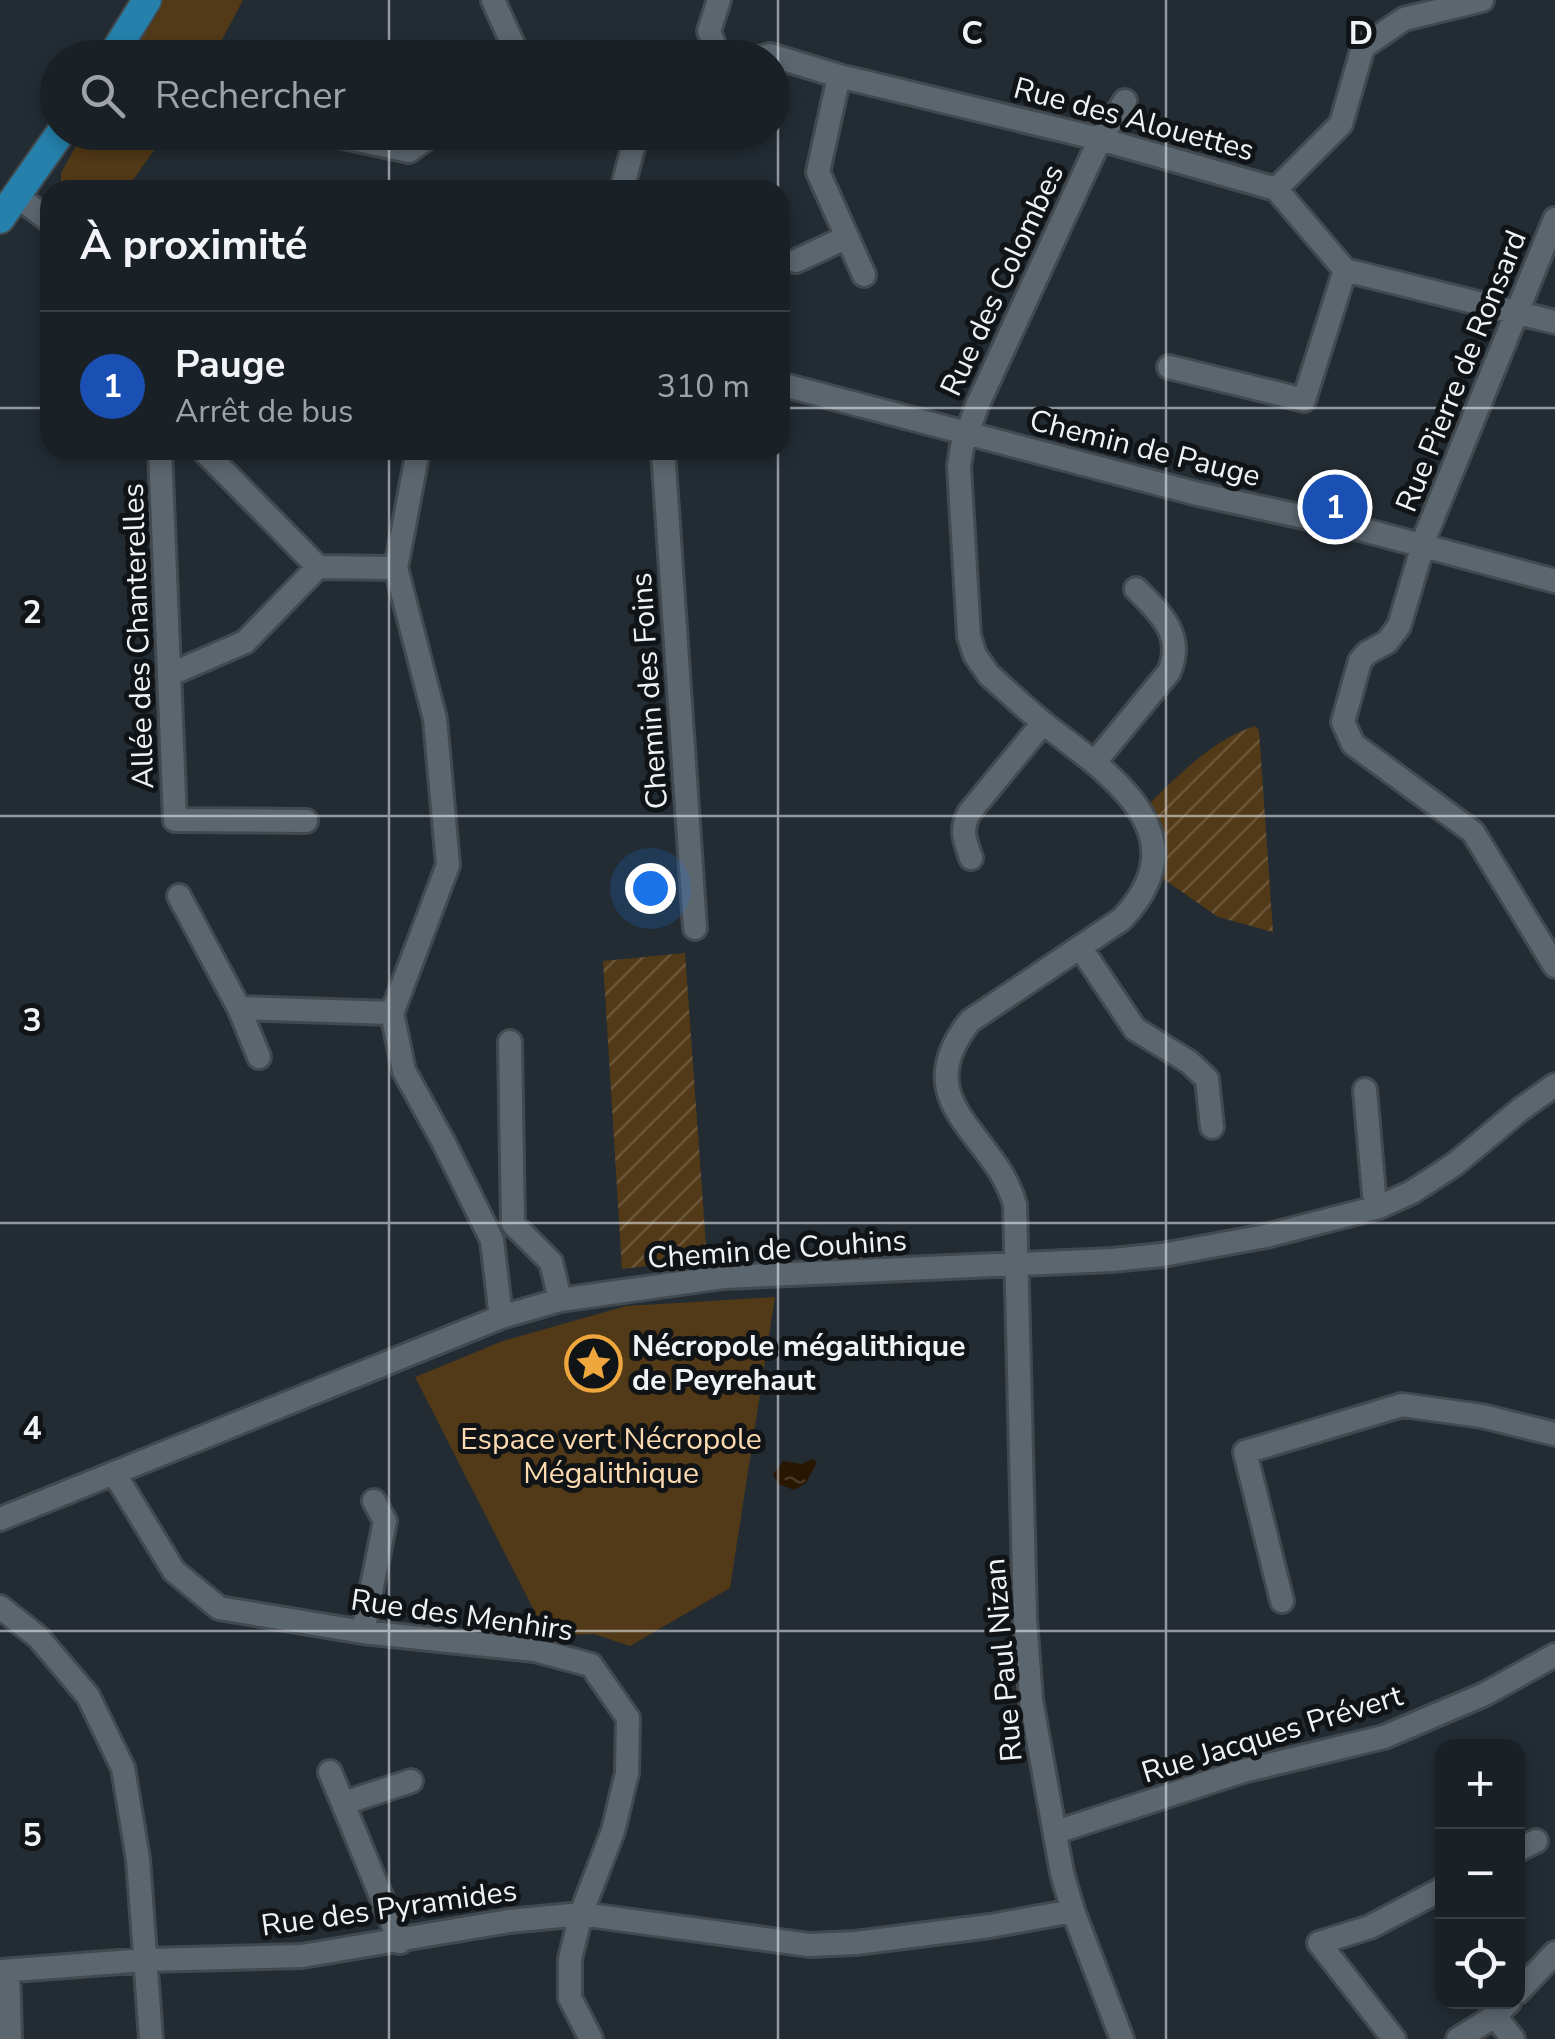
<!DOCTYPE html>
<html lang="fr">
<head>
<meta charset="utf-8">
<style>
  body { margin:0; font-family:"Nunito Sans",sans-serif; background:#23292e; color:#f1f3f6 }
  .controls { position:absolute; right:30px; bottom:30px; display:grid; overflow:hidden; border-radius:20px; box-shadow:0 5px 15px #0003 }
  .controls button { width:90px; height:90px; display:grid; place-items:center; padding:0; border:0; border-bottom:2px solid #383e43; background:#1a2126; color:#f1f3f6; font:50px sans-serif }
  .you { position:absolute; left:650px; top:888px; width:35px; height:35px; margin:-25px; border:8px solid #fff; border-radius:50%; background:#1a73e8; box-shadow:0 0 0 15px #1a73e833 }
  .badge { display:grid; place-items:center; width:65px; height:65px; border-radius:50%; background:#efa73d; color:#fff; font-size:32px; font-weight:700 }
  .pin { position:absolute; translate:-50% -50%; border:5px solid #fff; box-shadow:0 2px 10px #0006 }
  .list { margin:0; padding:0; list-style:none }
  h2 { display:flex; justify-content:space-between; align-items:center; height:130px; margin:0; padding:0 40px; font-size:42px }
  h2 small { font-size:32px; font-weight:400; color:#9fa3a7 }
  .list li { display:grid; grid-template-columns:65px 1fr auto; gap:30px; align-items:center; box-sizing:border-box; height:150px; padding:0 40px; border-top:2px solid #383e43 }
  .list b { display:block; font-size:38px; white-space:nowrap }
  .list p { margin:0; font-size:32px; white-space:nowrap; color:#9fa3a7 }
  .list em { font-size:32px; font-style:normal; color:#9fa3a7 }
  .icon { flex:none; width:55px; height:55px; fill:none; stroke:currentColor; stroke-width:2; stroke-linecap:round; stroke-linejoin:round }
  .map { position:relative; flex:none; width:1555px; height:2039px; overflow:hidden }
  .search { position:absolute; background:#1a2126; box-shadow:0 5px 15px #0003; left:40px; top:40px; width:750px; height:110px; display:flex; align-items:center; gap:25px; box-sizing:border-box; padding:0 35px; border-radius:55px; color:#9fa3a7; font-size:38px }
  .panel { position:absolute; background:#1a2126; box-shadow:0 5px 15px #0003; left:40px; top:180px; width:750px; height:280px; border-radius:30px }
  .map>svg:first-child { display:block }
  .green { fill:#523917 }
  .garden { fill:url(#garden-furrows) }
  .water { fill:url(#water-ripples) }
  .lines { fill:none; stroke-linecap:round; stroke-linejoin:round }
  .minor-casing { stroke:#424a4f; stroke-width:28 }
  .major-casing { stroke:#424a4f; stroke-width:32 }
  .minor { stroke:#5c666e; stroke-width:22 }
  .major { stroke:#2580ab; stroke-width:28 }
  .grid { fill:none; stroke:#eef3f8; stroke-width:2.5; stroke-opacity:0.55 }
  .labels { text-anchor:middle; stroke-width:10; stroke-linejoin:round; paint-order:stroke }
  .street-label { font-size:30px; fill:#eef3f8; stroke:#101417 }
  .poi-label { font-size:30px; font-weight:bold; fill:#eef3f8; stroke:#101417; text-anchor:start }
  .park-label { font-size:30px; fill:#fddaaf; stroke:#101417 }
  .grid-label { font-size:32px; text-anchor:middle; font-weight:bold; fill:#eef3f8; stroke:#101417; stroke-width:10; stroke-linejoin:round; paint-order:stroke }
</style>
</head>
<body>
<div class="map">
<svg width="1555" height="2039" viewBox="0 0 1555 2039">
  <defs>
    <pattern id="garden-furrows" width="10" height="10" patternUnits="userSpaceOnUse" patternTransform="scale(2.5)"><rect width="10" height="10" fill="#523917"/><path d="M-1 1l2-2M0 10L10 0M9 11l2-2" fill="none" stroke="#6b563a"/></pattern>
    <pattern id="water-ripples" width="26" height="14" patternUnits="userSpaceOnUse" patternTransform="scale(2.5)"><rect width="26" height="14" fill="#281600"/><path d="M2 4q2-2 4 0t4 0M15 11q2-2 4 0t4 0" fill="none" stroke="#483826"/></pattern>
  </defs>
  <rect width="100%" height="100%" fill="#232c33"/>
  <!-- green -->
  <path class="green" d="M 156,0 L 243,0 L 213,57 L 124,58 Z
    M 83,133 L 83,132 L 166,133 L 126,190 L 61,190 L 61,173 Z
    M 775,1297 L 730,1588 L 630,1646 L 594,1634 L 547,1636 L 415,1377 L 503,1341 L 626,1306 Z"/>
  <!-- garden -->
  <path class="garden" d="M 1255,726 L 1259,730 L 1273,932 L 1218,917 L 1162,878 L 1164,832 L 1151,802 C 1182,772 1213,740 1255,726 Z
    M 685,953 L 707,1259 L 622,1269 L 603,961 Z"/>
  <!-- water -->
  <path class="water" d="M 812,1459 L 817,1462 L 806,1483 L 794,1490 L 778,1484 L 773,1474 L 783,1461 L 802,1464 Z"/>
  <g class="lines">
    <defs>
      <path id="minor" d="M 493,0 L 519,58
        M 719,0 L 709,31 L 719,58
        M 759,58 L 770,55 L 839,76 L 1100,139 L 1276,189 L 1345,270 L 1555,322
        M 839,76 L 818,172 L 864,275
        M 321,132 L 409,151 L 435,132
        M 1276,189 L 1341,124 L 1363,47 L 1404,19 L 1482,0
        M 622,190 L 637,132
        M 18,197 L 50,221
        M 1555,219 L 1427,532 L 1399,626 L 1387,642 L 1367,653 L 1360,661 L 1343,722 L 1353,744 L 1473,832 L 1555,966
        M 796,261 L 847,237
        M 1169,367 L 1304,400 L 1345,270
        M 780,384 L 1198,494 L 1364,530 L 1555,581
        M 160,450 L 175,820 L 306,821
        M 203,450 L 318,567
        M 418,450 L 396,568 L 435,719 L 448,865 L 392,1013 L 404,1071 L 444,1143 L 492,1240 L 501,1317
        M 663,450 L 695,928
        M 171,674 L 245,642 L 318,567 L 396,568
        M 1095,762 L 1169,672 C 1185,635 1160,613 1136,589
        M 971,858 C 965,841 960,830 969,813 L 1043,723
        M 179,896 L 239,1008 L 392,1013
        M 1080,947 L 1135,1029 L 1189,1062 L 1207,1079 L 1212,1127
        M 239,1008 L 259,1057
        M 510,1042 L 513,1224 L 551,1262 L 560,1300
        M 1365,1090 L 1374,1194 L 1379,1207
        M 114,1473 L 174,1571 L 219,1608 L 363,1632 L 535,1650 L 591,1665 L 628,1718 L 627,1773 L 613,1831 L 581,1914 L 570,1959 L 570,1998 L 591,2039
        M 0,1519 L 501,1317 L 560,1300 L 723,1277 L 1112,1260 L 1162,1255 L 1266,1236 L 1379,1207 L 1412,1192 L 1455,1164 L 1521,1109 L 1555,1085
        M 1282,1601 L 1245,1452 L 1402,1405 L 1482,1416 L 1555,1434
        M 0,1607 L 38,1637 L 88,1696 L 123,1768 L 138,1859 L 151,2039
        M 363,1632 L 385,1521 L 374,1501
        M 330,1772 L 400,1942
        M 344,1803 L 411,1781
        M 1056,1832 L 1243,1771 L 1384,1737 L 1485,1694 L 1555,1655
        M 1518,1850 L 1536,1841
        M 0,1971 L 146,1960 L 302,1956 L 509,1921 L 581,1914 L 809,1945 L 856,1943 L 990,1926 L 1073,1911
        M 8,1971 L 10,2039
        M 1518,1992 L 1555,1953
        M 1495,2016 L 1513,2039
        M 1122,2039 L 1073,1911 L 1062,1873 L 1031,1700 L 1025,1618 L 1015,1205 C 996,1133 904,1104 970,1021 L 1122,919 C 1202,834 1111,775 1047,726 C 1027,710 1008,692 989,675 L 975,655 L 969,636 L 959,466 L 962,447 L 977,406 L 1100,139 L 1125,101
        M 1394,2039 L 1319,1943 L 1370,1927 L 1442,1889
        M 1458,2039 L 1495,2016 L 1509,2002"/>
      <path id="major" d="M 111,58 L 147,0
        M 0,219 L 61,132"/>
    </defs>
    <!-- minor casing -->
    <use href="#minor" class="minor-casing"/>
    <!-- major casing -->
    <use href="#major" class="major-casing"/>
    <!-- minor -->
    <use href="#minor" class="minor"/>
    <!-- major -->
    <use href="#major" class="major"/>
  </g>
  <!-- grid -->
  <path class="grid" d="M 389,0 L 389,58M 778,0 L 778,190M 1166,0 L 1166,2039M 389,132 L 389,190M 0,408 L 50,408M 780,408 L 1555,408M 389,450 L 389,2039M 778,450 L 778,2039M 0,816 L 1555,816M 0,1223 L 1555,1223M 0,1631 L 1555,1631"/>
  <!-- icons -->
  <defs>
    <symbol id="sight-ring" viewBox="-11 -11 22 22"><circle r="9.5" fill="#101417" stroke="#efa73d" stroke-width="1.5"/><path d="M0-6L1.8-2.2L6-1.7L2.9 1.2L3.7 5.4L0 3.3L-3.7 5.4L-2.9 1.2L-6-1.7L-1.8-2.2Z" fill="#efa73d"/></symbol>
  </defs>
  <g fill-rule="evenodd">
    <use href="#sight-ring" x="562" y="1332" width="63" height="63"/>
  </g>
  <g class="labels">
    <!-- street labels -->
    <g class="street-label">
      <text transform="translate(1134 119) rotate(15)" y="10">Rue des Alouettes</text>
      <text transform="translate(1002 280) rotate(-65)" y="10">Rue des Colombes</text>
      <text transform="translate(1461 371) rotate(-68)" y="10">Rue Pierre de Ronsard</text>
      <text transform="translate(1145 448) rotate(14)" y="10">Chemin de Pauge</text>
      <text transform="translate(138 636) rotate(-92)" y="10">Allée des Chanterelles</text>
      <text transform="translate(649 691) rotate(-94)" y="10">Chemin des Foins</text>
      <text transform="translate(777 1249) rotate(-4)" y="10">Chemin de Couhins</text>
      <text transform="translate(462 1615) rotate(8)" y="10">Rue des Menhirs</text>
      <text transform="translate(1003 1660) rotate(-95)" y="10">Rue Paul Nizan</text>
      <text transform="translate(1272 1734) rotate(-17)" y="10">Rue Jacques Prévert</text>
      <text transform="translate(389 1908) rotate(-8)" y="10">Rue des Pyramides</text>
    </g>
    <!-- poi labels -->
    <g class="poi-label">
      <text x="632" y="1356">Nécropole mégalithique<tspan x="632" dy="34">de Peyrehaut</tspan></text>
    </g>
    <!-- park labels -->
    <g class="park-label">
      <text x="611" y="1449">Espace vert Nécropole<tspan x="611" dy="34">Mégalithique</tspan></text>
    </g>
  </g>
  <g class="grid-label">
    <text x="972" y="44">C</text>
    <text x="1361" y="44">D</text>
    <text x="32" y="623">2</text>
    <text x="32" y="1031">3</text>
    <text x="32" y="1439">4</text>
    <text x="32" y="1846">5</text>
  </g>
</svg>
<div class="controls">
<button>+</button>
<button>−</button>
<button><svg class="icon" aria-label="locate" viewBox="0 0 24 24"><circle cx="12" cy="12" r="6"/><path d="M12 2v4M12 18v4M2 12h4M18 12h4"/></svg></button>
</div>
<div class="you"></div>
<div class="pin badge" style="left:1335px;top:507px;background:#1a4fb4">1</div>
<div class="search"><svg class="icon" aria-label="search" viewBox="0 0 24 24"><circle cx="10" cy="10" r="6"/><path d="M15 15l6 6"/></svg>Rechercher</div>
<section class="panel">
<h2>À proximité<small></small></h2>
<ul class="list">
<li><span class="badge" style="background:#1a4fb4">1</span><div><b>Pauge</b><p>Arrêt de bus</p></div><em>310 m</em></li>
</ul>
</section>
</div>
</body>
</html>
